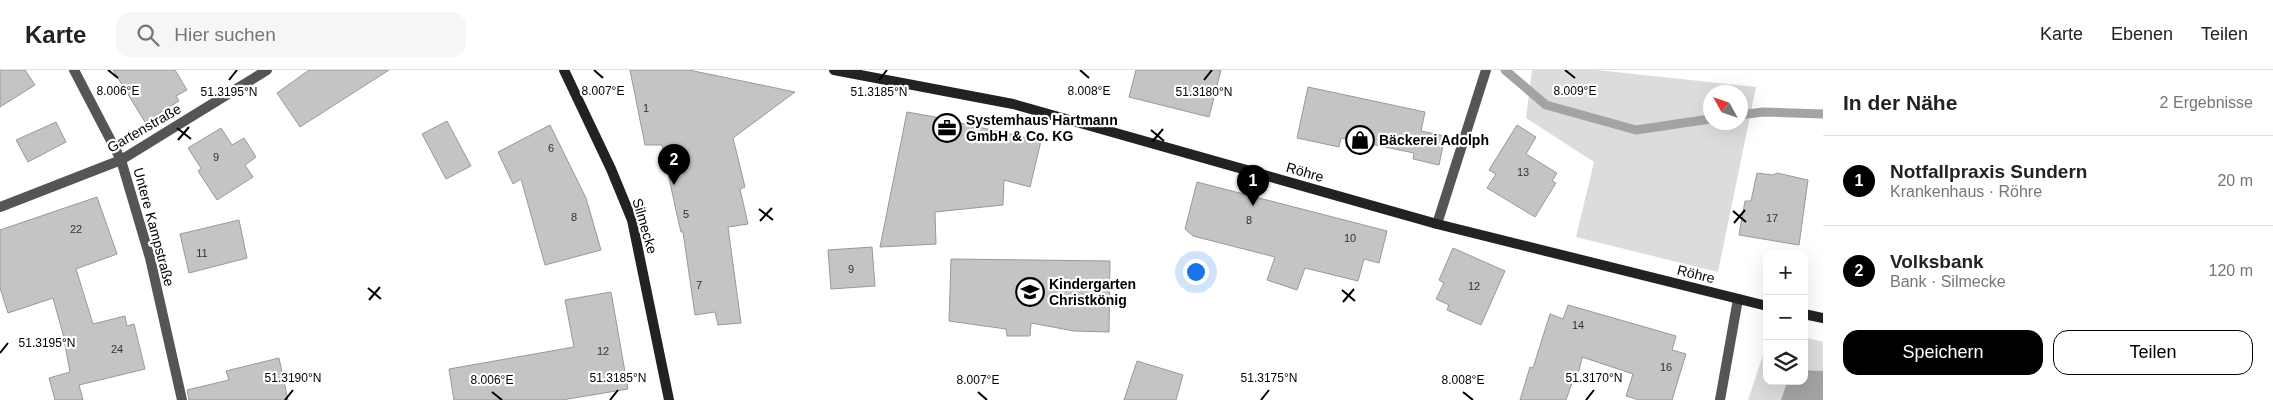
<!DOCTYPE html>
<html lang="de">
<head>
<meta charset="utf-8">
<style>
  body { margin:0; font-family:Helvetica,sans-serif; background:#f6f6f6; color:#222 }
  .controls { position:absolute; right:15px; bottom:15px; display:grid; overflow:hidden; border-radius:10px; box-shadow:0 5px 20px #0002 }
  .controls button { width:45px; height:45px; display:grid; place-items:center; padding:0; border:0; border-bottom:1px solid #e0e0e0; background:#fff; color:#222; font:25px sans-serif }
  .compass { position:absolute; left:1703px; top:15px; width:45px; height:45px; border-radius:50%; background:#fff; box-shadow:0 5px 20px #0002; rotate:310deg }
  .you { position:absolute; left:1195px; top:201px; width:18px; height:18px; margin:-12px; border:4px solid #fff; border-radius:50%; background:#1a73e8; box-shadow:0 0 0 8px #1a73e833 }
  .badge { display:grid; place-items:center; width:32px; height:32px; border-radius:50%; background:#000; color:#fff; font-size:16px; font-weight:700 }
  .pin { position:absolute; translate:-50% -41px; filter:drop-shadow(0 1px 2px #0008) }
  .pin::after { content:''; position:absolute; top:26px; width:18px; height:15px; background:inherit; clip-path:polygon(0 0,100% 0,50% 100%) }
  .list { margin:0; padding:0; list-style:none }
  h2 { display:flex; justify-content:space-between; align-items:center; height:65px; margin:0; padding:0 20px; font-size:21px }
  h2 small { font-size:16px; font-weight:400; color:#767676 }
  .list li { display:grid; grid-template-columns:32px 1fr auto; gap:15px; align-items:center; box-sizing:border-box; height:90px; padding:0 20px; border-top:1px solid #e0e0e0 }
  .list b { display:block; font-size:19px; white-space:nowrap }
  .list p { margin:0; font-size:16px; white-space:nowrap; color:#767676 }
  .list em { font-size:16px; font-style:normal; color:#767676 }
  .actions { display:flex; gap:10px; padding:15px 20px }
  .actions a { flex:1; padding:11px 0; border:1px solid #000; border-radius:15px; text-align:center; font-size:18px; color:#000 }
  .actions .main { background:#000; color:#fff }
  .icon { flex:none; width:28px; height:28px; fill:none; stroke:currentColor; stroke-width:2; stroke-linecap:round; stroke-linejoin:round }
  .map { position:relative; flex:none; width:1823px; height:330px; overflow:hidden }
  header { display:flex; align-items:center; gap:30px; box-sizing:border-box; height:70px; padding:0 25px; background:#fff; border-bottom:1px solid #e0e0e0 }
  header strong { font-size:24px }
  nav { display:flex; gap:28px; margin-inline-start:auto; font-size:18px }
  .search { width:350px; height:45px; background:#f6f6f6; display:flex; align-items:center; gap:12px; box-sizing:border-box; padding:0 18px; border-radius:15px; color:#767676; font-size:19px }
  main { display:flex }
  aside { flex:1; background:#fff }
  .map>svg:first-child { display:block }
  .green { fill:#dcdcdc; fill-rule:evenodd }
  .water { fill:#a3a3a3 }
  .lines { fill:none; stroke-linecap:round; stroke-linejoin:round }
  .stream { stroke:#a3a3a3; stroke-width:9 }
  .building { fill:#c4c4c4; stroke:#999 }
  .street { stroke:#555; stroke-width:10 }
  .secondary { stroke:#222; stroke-width:10 }
  .ticks { fill:none; stroke:#000; stroke-width:2 }
  .labels { text-anchor:middle; stroke-width:4.5; stroke-linejoin:round; paint-order:stroke }
  .number-label { font-size:11px; fill:#313131 }
  .poi-label { font-size:14px; font-weight:bold; fill:#000; stroke:#fff; text-anchor:start }
  .street-label { font-size:14px; fill:#000; stroke:#fff }
  .ticks-label { font-size:12px; text-anchor:middle; fill:#000; stroke:#fff; stroke-width:4.5; stroke-linejoin:round; paint-order:stroke }
</style>
</head>
<body>
<header>
<strong>Karte</strong>
<div class="search"><svg class="icon" aria-label="search" viewBox="0 0 24 24"><circle cx="10" cy="10" r="6"/><path d="M15 15l6 6"/></svg>Hier suchen</div>
<nav><a>Karte</a><a>Ebenen</a><a>Teilen</a></nav>
</header>
<main>
<div class="map">
<svg width="1823" height="330" viewBox="0 0 1823 330">
  <rect width="100%" height="100%" fill="#fff"/>
  <!-- green -->
  <path class="green" d="M 1532,0 L 1597,0 L 1756,17 L 1718,202 L 1576,167 L 1594,92 L 1526,48 ZM 1710,22 L 1740,22 L 1740,52 L 1710,52 Z
    M 1804,267 L 1823,272 L 1823,301 L 1804,300 Z
    M 1767,273 L 1767,311 L 1790,311 L 1786,315 L 1781,330 L 1748,330 Z"/>
  <!-- water -->
  <path class="water" d="M 1804,300 L 1823,301 L 1823,330 L 1781,330 L 1786,315 L 1790,311 L 1804,311 Z"/>
  <g class="lines">
    <!-- stream -->
    <path class="stream" d="M 1505,0 L 1546,35 L 1636,60 L 1710,49
      M 1740,45 L 1763,42 L 1823,44"/>
  </g>
  <!-- building -->
  <path class="building" d="M 0,0 L 25,0 L 35,15 L 0,37 Z
    M 113,0 L 175,0 L 187,20 L 176,26 L 179,31 L 145,52 Z
    M 309,0 L 389,0 L 300,57 L 277,23 Z
    M 630,0 L 689,0 L 795,22 L 733,68 L 745,117 L 740,119 L 748,154 L 728,157 L 741,253 L 718,255 L 715,242 L 695,245 L 683,162 L 681,162 L 677,145 L 662,75 L 645,75 Z
    M 1136,0 L 1221,0 L 1209,47 L 1129,27 Z
    M 1308,17 L 1425,42 L 1421,61 L 1445,66 L 1439,95 L 1413,89 L 1414,83 L 1341,68 L 1339,77 L 1297,68 Z
    M 907,42 L 957,51 L 956,52 L 1041,71 L 1030,117 L 1004,110 L 1003,135 L 935,142 L 936,174 L 880,177 Z
    M 447,51 L 471,96 L 446,109 L 422,64 Z
    M 56,52 L 66,72 L 28,92 L 16,70 Z
    M 550,55 L 586,128 L 601,180 L 545,195 L 521,109 L 513,114 L 498,82 Z
    M 1517,55 L 1536,67 L 1526,84 L 1557,103 L 1552,111 L 1556,113 L 1535,147 L 1487,118 L 1496,104 L 1489,100 Z
    M 221,58 L 232,75 L 244,68 L 256,87 L 245,95 L 253,107 L 217,130 L 198,101 L 201,98 L 188,78 Z
    M 1757,103 L 1773,105 L 1777,103 L 1808,110 L 1799,175 L 1739,165 L 1745,131 L 1751,131 Z
    M 1197,112 L 1387,161 L 1379,193 L 1364,189 L 1358,211 L 1305,198 L 1297,220 L 1267,210 L 1275,187 L 1193,166 L 1185,159 Z
    M 97,127 L 117,184 L 76,199 L 93,254 L 125,246 L 127,256 L 134,254 L 145,299 L 79,315 L 83,330 L 55,330 L 49,308 L 70,302 L 63,264 L 53,228 L 8,243 L 0,218 L 0,160 Z
    M 239,150 L 247,188 L 189,203 L 180,164 Z
    M 872,177 L 875,216 L 831,219 L 828,180 Z
    M 1453,178 L 1505,201 L 1481,255 L 1447,240 L 1449,235 L 1436,229 L 1444,213 L 1439,210 Z
    M 951,189 L 1110,191 L 1109,262 L 1074,261 L 1031,253 L 1030,266 L 1007,266 L 1006,259 L 949,251 Z
    M 611,222 L 628,319 L 562,330 L 454,330 L 449,299 L 574,277 L 565,230 Z
    M 1568,235 L 1676,266 L 1672,280 L 1686,284 L 1672,330 L 1639,330 L 1626,326 L 1633,304 L 1582,287 L 1579,301 L 1576,301 L 1566,330 L 1520,330 L 1530,297 L 1533,298 L 1550,244 L 1563,249 Z
    M 279,288 L 288,330 L 189,330 L 187,320 L 229,310 L 226,301 Z
    M 1137,291 L 1183,305 L 1176,330 L 1124,330 Z"/>
  <g class="lines">
    <!-- street -->
    <path class="street" d="M 74,0 L 121,90 L 150,188 L 182,330
      M 0,137 L 121,90 L 267,0
      M 1437,154 L 1486,0
      M 1720,330 L 1738,229"/>
    <!-- secondary -->
    <path class="secondary" d="M 564,0 L 611,99 L 632,150 L 669,330
      M 834,0 L 1013,34 L 1437,154 L 1767,236
      M 1804,244 L 1823,248"/>
  </g>
  <!-- ticks -->
  <path class="ticks" d="M 108,0 L 118,8M 594,0 L 603,8M 1080,0 L 1089,8M 1565,0 L 1575,8M 229,10 L 237,0M 879,10 L 887,0M 1204,10 L 1212,0M 177,58 L 191,69M 1151,60 L 1164,71M 178,70 L 189,57M 1152,72 L 1163,59M 759,139 L 773,150M 1733,141 L 1746,152M 760,151 L 772,138M 1734,153 L 1745,140M 368,218 L 381,229M 1342,220 L 1355,231M 369,230 L 380,217M 1343,232 L 1354,219M 0,283 L 8,273M 492,322 L 502,330M 978,322 L 987,330M 1463,322 L 1473,330M 285,330 L 293,320M 610,330 L 618,320M 1261,330 L 1269,320M 1586,330 L 1594,320"/>
  <!-- icons -->
  <defs>
    <symbol id="office-ring" viewBox="-11 -11 22 22"><circle r="9.5" fill="#fff" stroke="#000" stroke-width="1.5"/><path d="M-6-3h4V-5.5h4V-3h4V5H-6ZM-1-4.5V-3h2v-1.5ZM-6 0V1H6V0Z" fill="#000"/></symbol>
    <symbol id="shop-ring" viewBox="-11 -11 22 22"><circle r="9.5" fill="#fff" stroke="#000" stroke-width="1.5"/><path d="M-5-2.5h2.3a2.7 3.5 0 0 1 5.4 0H5L5.5 6h-11ZM-1.5-2.5h3a1.5 2.3 0 0 0-3 0Z" fill="#000"/></symbol>
    <symbol id="school-ring" viewBox="-11 -11 22 22"><circle r="9.5" fill="#fff" stroke="#000" stroke-width="1.5"/><path d="M0-5L7-2L0 1L-7-2ZM-4 1L0 2.5L4 1V4Q0 6-4 4Z" fill="#000"/></symbol>
  </defs>
  <g fill-rule="evenodd">
    <use href="#office-ring" x="931" y="42" width="32" height="32"/>
    <use href="#shop-ring" x="1344" y="54" width="32" height="32"/>
    <use href="#school-ring" x="1014" y="206" width="32" height="32"/>
  </g>
  <g class="labels">
    <!-- number labels -->
    <g class="number-label">
      <text x="646" y="42">1</text>
      <text x="551" y="82">6</text>
      <text x="216" y="91">9</text>
      <text x="1523" y="106">13</text>
      <text x="686" y="148">5</text>
      <text x="574" y="151">8</text>
      <text x="1772" y="152">17</text>
      <text x="1249" y="154">8</text>
      <text x="76" y="163">22</text>
      <text x="1350" y="172">10</text>
      <text x="202" y="187">11</text>
      <text x="851" y="203">9</text>
      <text x="699" y="219">7</text>
      <text x="1474" y="220">12</text>
      <text x="1578" y="259">14</text>
      <text x="117" y="283">24</text>
      <text x="603" y="285">12</text>
      <text x="1666" y="301">16</text>
    </g>
    <!-- poi labels -->
    <g class="poi-label">
      <text x="966" y="55">Systemhaus Hartmann<tspan x="966" dy="16">GmbH &amp; Co. KG</tspan></text>
      <text x="1379" y="75">Bäckerei Adolph</text>
      <text x="1049" y="219">Kindergarten<tspan x="1049" dy="16">Christkönig</tspan></text>
    </g>
    <!-- street labels -->
    <g class="street-label">
      <text transform="translate(144 58) rotate(-30)" y="5">Gartenstraße</text>
      <text transform="translate(1305 102) rotate(16)" y="5">Röhre</text>
      <text transform="translate(645 156) rotate(74)" y="5">Silmecke</text>
      <text transform="translate(154 157) rotate(75)" y="5">Untere Kampstraße</text>
      <text transform="translate(1696 204) rotate(14)" y="5">Röhre</text>
    </g>
  </g>
  <g class="ticks-label">
    <text x="118" y="25">8.006°E</text>
    <text x="603" y="25">8.007°E</text>
    <text x="1089" y="25">8.008°E</text>
    <text x="1575" y="25">8.009°E</text>
    <text x="229" y="26">51.3195°N</text>
    <text x="879" y="26">51.3185°N</text>
    <text x="1204" y="26">51.3180°N</text>
    <text x="47" y="277">51.3195°N</text>
    <text x="293" y="312">51.3190°N</text>
    <text x="618" y="312">51.3185°N</text>
    <text x="1269" y="312">51.3175°N</text>
    <text x="1594" y="312">51.3170°N</text>
    <text x="492" y="314">8.006°E</text>
    <text x="978" y="314">8.007°E</text>
    <text x="1463" y="314">8.008°E</text>
  </g>
</svg>
<div class="controls">
<button>+</button>
<button>−</button>
<button><svg class="icon" aria-label="layers" viewBox="0 0 24 24"><path d="M12 4l9 5-9 5-9-5zM3 14l9 5 9-5"/></svg></button>
</div>
<svg class="compass" viewBox="-18 -18 36 36"><path d="M0-13l5 13h-10z" fill="#e53935"/><path d="M0 13l5-13h-10z" fill="#767676"/></svg>
<div class="you"></div>
<div class="pin badge" style="left:1253px;top:136px">1</div>
<div class="pin badge" style="left:674px;top:115px">2</div>
</div>
<aside>
<h2>In der Nähe<small>2 Ergebnisse</small></h2>
<ul class="list">
<li><span class="badge">1</span><div><b>Notfallpraxis Sundern</b><p>Krankenhaus · Röhre</p></div><em>20 m</em></li>
<li><span class="badge">2</span><div><b>Volksbank</b><p>Bank · Silmecke</p></div><em>120 m</em></li>
</ul>
<div class="actions"><a class="main">Speichern</a><a>Teilen</a></div>
</aside>
</main>
</body>
</html>
